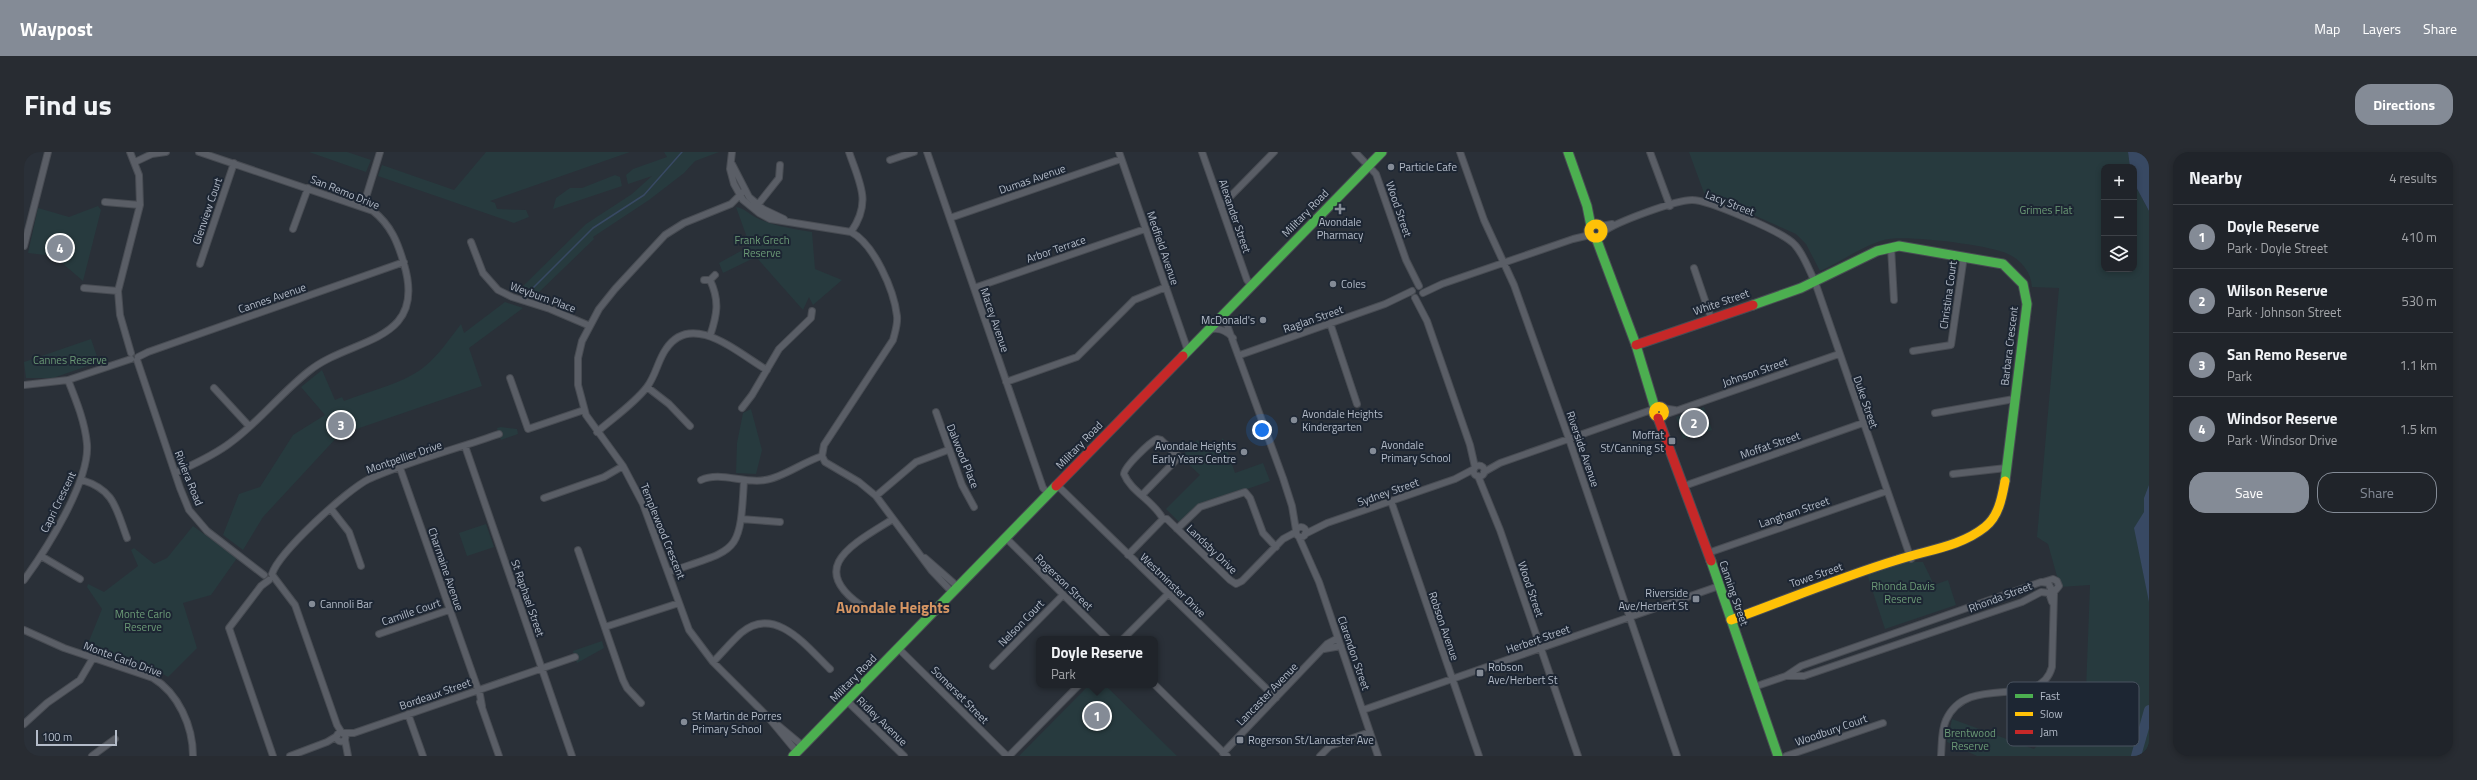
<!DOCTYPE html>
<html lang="en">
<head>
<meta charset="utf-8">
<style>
  body { margin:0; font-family:"Titillium Web",sans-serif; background:#282c32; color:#f1f3f6 }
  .controls { position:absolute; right:12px; top:12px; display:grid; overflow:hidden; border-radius:8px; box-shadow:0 2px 6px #0003 }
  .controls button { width:36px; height:36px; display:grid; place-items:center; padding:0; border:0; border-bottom:1px solid #3d4147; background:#20242a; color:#f1f3f6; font:20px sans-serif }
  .scale { position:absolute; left:12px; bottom:10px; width:81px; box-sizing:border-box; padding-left:4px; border:2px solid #b4bcc9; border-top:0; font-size:11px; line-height:14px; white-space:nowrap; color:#b4bcc9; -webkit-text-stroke:3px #1d2633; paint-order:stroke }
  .you { position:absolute; left:1238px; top:278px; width:14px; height:14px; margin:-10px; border:3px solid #fff; border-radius:50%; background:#1a73e8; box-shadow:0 0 0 6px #1a73e833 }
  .badge { display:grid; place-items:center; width:26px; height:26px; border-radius:50%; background:#848b96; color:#fff; font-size:13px; font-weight:700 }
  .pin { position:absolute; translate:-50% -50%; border:2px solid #fff; box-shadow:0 1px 4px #0006 }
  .popup { position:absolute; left:1012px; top:484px; width:122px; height:52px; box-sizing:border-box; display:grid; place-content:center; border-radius:8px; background:#20242a; filter:drop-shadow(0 1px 3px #0005); font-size:13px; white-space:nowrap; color:#a2a4a8 }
  .popup b { font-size:15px; color:#f1f3f6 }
  .popup::after { content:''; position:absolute; left:50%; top:100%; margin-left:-8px; border:8px solid transparent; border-top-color:#20242a }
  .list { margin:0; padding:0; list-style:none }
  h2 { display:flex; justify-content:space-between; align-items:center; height:52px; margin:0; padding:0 16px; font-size:17px }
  h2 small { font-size:13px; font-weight:400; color:#a2a4a8 }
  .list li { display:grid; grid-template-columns:26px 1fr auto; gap:12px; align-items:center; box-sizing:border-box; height:64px; padding:0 16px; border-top:1px solid #3d4147 }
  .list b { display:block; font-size:15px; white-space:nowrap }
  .list p { margin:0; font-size:13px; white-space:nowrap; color:#a2a4a8 }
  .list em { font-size:13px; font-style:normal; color:#a2a4a8 }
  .actions { display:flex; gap:8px; padding:12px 16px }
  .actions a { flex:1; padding:9px 0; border:1px solid #848b96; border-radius:16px; text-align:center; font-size:14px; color:#848b96 }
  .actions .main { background:#848b96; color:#fff }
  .icon { flex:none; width:22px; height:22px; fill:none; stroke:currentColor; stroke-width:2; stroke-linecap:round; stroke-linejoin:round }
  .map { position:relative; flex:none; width:2125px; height:604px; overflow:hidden; border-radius:16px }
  header { display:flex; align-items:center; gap:24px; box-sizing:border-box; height:56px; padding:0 20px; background:#848b96; color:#fff }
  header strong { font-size:19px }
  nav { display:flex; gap:22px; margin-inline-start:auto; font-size:14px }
  .intro { display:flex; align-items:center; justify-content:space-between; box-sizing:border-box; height:96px; padding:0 24px }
  h1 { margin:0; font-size:28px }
  .button { padding:10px 18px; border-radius:16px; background:#848b96; color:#fff; font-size:14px; font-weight:700 }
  main { display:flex; gap:24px; padding:0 24px }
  aside { flex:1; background:#20242a; border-radius:16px; box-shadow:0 2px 6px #0003 }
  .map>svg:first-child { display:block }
  .green { fill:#273a3e }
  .water { fill:#384963 }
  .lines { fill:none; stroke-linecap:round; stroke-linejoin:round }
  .stream { stroke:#384963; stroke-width:1.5 }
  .river { stroke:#384963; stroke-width:10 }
  .street-casing { stroke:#484c53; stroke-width:8 }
  .fast-casing { stroke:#484c53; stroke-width:11 }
  .slow-casing { stroke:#484c53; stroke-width:11 }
  .jam-casing { stroke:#484c53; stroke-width:11 }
  .street { stroke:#5a5e66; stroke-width:6 }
  .fast { stroke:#4caf50; stroke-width:9 }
  .slow { stroke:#ffc107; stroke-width:9 }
  .jam { stroke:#c62828; stroke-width:9 }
  .poi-dot { fill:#848b96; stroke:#1d2633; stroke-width:1.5 }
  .labels { text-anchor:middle; stroke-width:4; stroke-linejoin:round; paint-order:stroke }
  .poi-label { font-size:11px; fill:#b4bcc9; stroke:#1d2633; text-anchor:start }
  .street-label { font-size:11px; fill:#b4bcc9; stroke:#1d2633 }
  .park-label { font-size:11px; fill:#6b9a76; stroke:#1d2633 }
  .district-label { font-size:15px; font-weight:bold; fill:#d59563; stroke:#1d2633 }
  .key { fill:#1d2633; stroke:#4a5360; stroke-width:1 }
  .key-label { font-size:11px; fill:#b4bcc9 }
</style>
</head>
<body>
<header>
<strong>Waypost</strong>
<nav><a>Map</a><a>Layers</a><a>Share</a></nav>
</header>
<div class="intro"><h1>Find us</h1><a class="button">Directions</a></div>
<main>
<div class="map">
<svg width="2125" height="604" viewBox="0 0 2125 604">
  <rect width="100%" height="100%" fill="#2a3038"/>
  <!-- green -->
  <path class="green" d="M 285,0 L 323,0 L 347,8 L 342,20 Z
    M 462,0 L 606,0 L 466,49 L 471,51 L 473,57 L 502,58 L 505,65 L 490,71 L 354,24 L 358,13 L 430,38 Z
    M 640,0 L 695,0 L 671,9 L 660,21 L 625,48 L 569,85 L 570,87 L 511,144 L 495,138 L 562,72 L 608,42 L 628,24 L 604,32 L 602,23 L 609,17 L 643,5 Z
    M 1665,0 L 2104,0 L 2106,15 L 2080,15 L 2080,117 L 2110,117 L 2110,31 L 2125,59 L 2125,604 L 1953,604 L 1923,590 L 1928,567 L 2010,597 L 2062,538 L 2066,433 L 2036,435 L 2024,392 L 2013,385 L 2035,136 L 2008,135 C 2007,120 1997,108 1984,102 C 1966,93 1878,82 1860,88 C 1838,94 1817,110 1796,119 L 1782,92 L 1772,82 L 1680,41 Z
    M 591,23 L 596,25 L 598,34 L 529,57 L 532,46 L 546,36 L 558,36 Z
    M 74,54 L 77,58 L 59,129 L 30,104 L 4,101 L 14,56 L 45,65 Z
    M 712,55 C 720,56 724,61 731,65 C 748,74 769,77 788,80 L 791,117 L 818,128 L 789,153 L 785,145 L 779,158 L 732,105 L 699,121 L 695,111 L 726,94 Z
    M 481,150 L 499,156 L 445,196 L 458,234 L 315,283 L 239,365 L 219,398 L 199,383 L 215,342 L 236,335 L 269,283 L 301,263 L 277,235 L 298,218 L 311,248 L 318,245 L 320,249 C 343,240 368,234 388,223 C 409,212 423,190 437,172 L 440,181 Z
    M 67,187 L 75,210 L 29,226 L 2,226 L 0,210 Z
    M 1680,255 L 1688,278 L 1659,287 L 1652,265 Z
    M 727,257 L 738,298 L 732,322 L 712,321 L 713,291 L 719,261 Z
    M 477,275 L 493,277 L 494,282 L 477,288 L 473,276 Z
    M 1199,286 L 1211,321 L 1239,311 L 1246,329 L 1175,354 L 1156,371 L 1142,357 L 1176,323 L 1157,305 L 1173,288 L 1186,301 Z
    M 462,372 L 470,395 L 443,404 L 435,381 Z
    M 169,374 L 213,406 L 187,443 L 159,451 L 173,496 L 144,525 L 130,517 L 63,494 L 78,457 L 63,435 L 64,432 L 80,440 L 114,414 L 107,398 L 110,396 L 130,412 L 143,406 Z
    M 1878,410 L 1899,410 L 1910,433 L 1924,428 L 1932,453 L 1861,477 L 1843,422 Z
    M 578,489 L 580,496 L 553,511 L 549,499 Z
    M 1065,533 L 1081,533 L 1153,604 L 995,604 Z"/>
  <!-- water -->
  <path class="water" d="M 2104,0 L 2125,0 L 2125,59 L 2110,31 L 2110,15 L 2106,15 Z
    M 2125,333 L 2125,450 L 2110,376 L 2120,360 L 2120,346 Z"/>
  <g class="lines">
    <!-- stream -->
    <path class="stream" d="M 506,139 L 569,76 L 620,43 L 658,0"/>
    <!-- river -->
    <path class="river" d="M 2112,604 L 2125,558"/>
    <defs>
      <path id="street" d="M 106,0 L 115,23 L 116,53 L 94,139 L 96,163 L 107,201
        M 708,0 L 706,17 L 710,32 L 719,48 L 735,61 L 746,67 L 827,80 C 850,92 870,138 873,164 C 874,172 871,180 869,188 L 800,293 L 798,304 L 801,310 L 835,330 L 852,344 L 908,419 L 928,440
        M 825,0 C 836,32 848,50 827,80
        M 903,0 L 1019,336 L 1024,341
        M 1095,0 L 1164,199
        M 1178,0 L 1223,128 L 1227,133
        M 1331,0 L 1352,22 L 1382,108 L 1395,134
        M 1436,0 L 1460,68 L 1490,133 L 1545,287 L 1653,604
        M 1626,0 L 1646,54
        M 866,8 L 890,0
        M 111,10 L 128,2 L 142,0
        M 708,12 L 725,45 L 739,57 L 760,67
        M 720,39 L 707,52 L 660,71 L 641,83 L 591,137 L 575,157 L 558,189 L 554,206 L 554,233 L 562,263 L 599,314 L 619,352 L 665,478 L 689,510 L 744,565 L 773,600
        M 81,50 L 116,53
        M 1197,54 L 1250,0
        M 339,55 L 356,0
        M 732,55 L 755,26 L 756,13
        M 926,66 L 1097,7
        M 1577,74 L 1588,72
        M 269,77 L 284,36
        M 1579,80 C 1592,70 1652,48 1668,48 C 1684,48 1760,80 1771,93 C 1780,103 1785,118 1791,130 L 1887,407
        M 447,90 L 459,121 L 474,138 L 488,145 L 526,157 L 566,174
        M 0,94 L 24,0
        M 1867,95 L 1870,148
        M 176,112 L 210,11
        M 1670,116 L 1687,166
        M 680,128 L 686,128 L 691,123
        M 686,128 C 696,149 693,163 686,184
        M 60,136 L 94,139
        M 950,136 L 1121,77
        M 1399,141 L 1418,132 L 1549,87 L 1566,83
        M 1391,146 L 1403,169 L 1446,293 L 1451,315
        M 1199,162 L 1259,326 L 1268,354 L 1272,378
        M 1306,171 L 1333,252
        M 1185,178 C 1194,175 1203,179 1209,186
        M 1889,199 L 1927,193 L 1940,104
        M 1216,203 L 1361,152 L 1388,139
        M 114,205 L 124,200 L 380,110
        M 113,208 L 156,336 L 165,358 L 183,379 L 240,423
        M 486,226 L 504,277 L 560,258
        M 982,230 L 1053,205 L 1110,148 L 1142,135
        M 0,233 L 44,228 L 107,207
        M 623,235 L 645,252 L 666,274
        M 190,236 L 225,274
        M 718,256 L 728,243 L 755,197 L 787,166 L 788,159
        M 1638,256 L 1651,258
        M 912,260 L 938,333 L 950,355
        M 1911,261 L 1990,247
        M 1640,263 L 1815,202
        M 573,280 C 589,266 610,252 623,235 C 632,223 634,208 642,197 C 668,158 715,202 743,218
        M 441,294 L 548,604
        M1449.5 319a5.5 5.5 0 1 1 11 0a5.5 5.5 0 1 1-11 0Z
        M 376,316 L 456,543 L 458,554
        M 1460,320 L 1476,311 L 1630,257
        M 151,321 C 170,312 189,304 206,291 C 235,270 257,241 285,219 C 327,185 404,192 380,112 C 374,91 367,73 349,59 L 175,0
        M 1929,322 L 1982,316
        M 1454,324 L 1476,378 L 1554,604
        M 58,328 C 91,338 92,357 103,386
        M 677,328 C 696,319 720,332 741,328 C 758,326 779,310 798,304
        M 1033,333 L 1252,546
        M 1660,334 L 1839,271
        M 1118,343 L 1155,305 L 1137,288 L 1133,287 C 1126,290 1100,315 1100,322 C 1107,340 1130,349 1139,367
        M 852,344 L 892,310 L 924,298
        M 520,346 L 580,325 L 599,314
        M 1367,349 L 1455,604
        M 307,357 L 325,380 L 337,414
        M 717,367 L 756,370
        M 1139,367 L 1143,367 L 1206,428 L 1212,432 L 1218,429 L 1259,387 L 1272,380
        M1272 380a5 5 0 1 1 10 0a5 5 0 1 1-10 0Z
        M 1153,377 L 1176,355 L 1221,340 L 1226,346 L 1239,381 L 1252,395
        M 1281,382 L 1303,371 L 1431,327 L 1450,317
        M 1275,385 L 1295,430 L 1354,604
        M 982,386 L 1084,487
        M 554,398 L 599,528 L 603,536 L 617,551
        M 1684,401 L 1863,339
        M 1104,403 L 1139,367
        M 17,404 L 56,427
        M 901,406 L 933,434
        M 645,420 C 714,396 716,404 720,328
        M 248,422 C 255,400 324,337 345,327 C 386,309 432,297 475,282
        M 249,424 L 271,453 L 313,573 L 318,581
        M 0,428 C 22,398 66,329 63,292 C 61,270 52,248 44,228
        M 245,428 L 237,434 L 205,476 L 249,604
        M 2019,430 L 2029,427 L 2033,429 L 2035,434 L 2030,440
        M 844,458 C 779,417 827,393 869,367
        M 581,475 L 655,451
        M 0,478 L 40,496 L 129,526 C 154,541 169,574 169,604
        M 355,482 L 425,458
        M 1099,487 L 1144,442
        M 874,496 L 983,604
        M 1300,497 L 1317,494
        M 689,510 C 698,501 707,490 717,481 C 751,452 783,495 806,517
        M 969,514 L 1039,443
        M 1762,524 L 1780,524 L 1998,450 L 2017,440 L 2025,441 L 2028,450
        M 1131,533 L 1203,604
        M 1730,535 L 1762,524 L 1777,514 L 2017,430 L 2024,431 L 2030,442 L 2028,515 C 2016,560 1944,519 1922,568 C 1917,579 1918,592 1917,604
        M 823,549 L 880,604
        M 456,550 L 475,604
        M 1339,558 L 1695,434
        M 384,562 L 399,604
        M 0,572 L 23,551 L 56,528 L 69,506
        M 755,574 L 779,594
        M312.5 585a4.5 4.5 0 1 1 9 0a4.5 4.5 0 1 1-9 0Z
        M 320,581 L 330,581 L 551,505
        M 321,588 L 324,604
        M 1199,601 L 1303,492 L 1314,486
        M 68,604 L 91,587
        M 266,604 L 303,590 L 313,584
        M 985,604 L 1055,533
        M 1296,604 L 1306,594 L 1346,580
        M 1762,604 L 1859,571"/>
      <path id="fast" d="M 1544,0 L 1563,54 L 1567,74
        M 1572,86 L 1612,193 L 1631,256
        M 1729,153 L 1777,136 L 1853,99 L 1875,94 L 1979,112 L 1999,132 L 2003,152 L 1981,329
        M 1159,204 L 1358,0
        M 1687,409 L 1754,604
        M 769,604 L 1032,334"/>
      <path id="slow" d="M1565 79a7 7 0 1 1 14 0a7 7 0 1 1-14 0Z
        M1629.5 260a5.5 5.5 0 1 1 11 0a5.5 5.5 0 1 1-11 0Z
        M 1707,468 C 1762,448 1817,425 1873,408 C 1903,398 1936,395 1961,375 C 1975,364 1978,345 1981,329"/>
      <path id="jam" d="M 1612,193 L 1729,153
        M 1634,266 L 1687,409
        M 1032,334 L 1159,204"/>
    </defs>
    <!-- street casing -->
    <use href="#street" class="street-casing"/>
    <!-- fast casing -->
    <use href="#fast" class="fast-casing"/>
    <!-- slow casing -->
    <use href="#slow" class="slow-casing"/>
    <!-- jam casing -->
    <use href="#jam" class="jam-casing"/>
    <!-- street -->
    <use href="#street" class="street"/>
    <!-- fast -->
    <use href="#fast" class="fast"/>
    <!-- slow -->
    <use href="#slow" class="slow"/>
    <!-- jam -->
    <use href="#jam" class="jam"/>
  </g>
  <!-- markers -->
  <g class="poi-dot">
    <circle cx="1367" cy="15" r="4"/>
    <path d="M1314 51h4v4h4v4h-4v4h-4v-4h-4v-4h4z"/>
    <circle cx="1309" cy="132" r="4"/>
    <circle cx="1239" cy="168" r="4"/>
    <circle cx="1270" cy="268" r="4"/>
    <rect x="1644" y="285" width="8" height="8" rx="2"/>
    <circle cx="1349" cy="299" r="4"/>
    <circle cx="1220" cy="300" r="4"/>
    <rect x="1668" y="443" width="8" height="8" rx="2"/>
    <circle cx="288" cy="452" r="4"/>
    <rect x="1452" y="517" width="8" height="8" rx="2"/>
    <circle cx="660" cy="570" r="4"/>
    <rect x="1212" y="584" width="8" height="8" rx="2"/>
  </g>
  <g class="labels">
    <!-- poi labels -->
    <g class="poi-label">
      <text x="1375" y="19">Particle Cafe</text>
      <text x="1316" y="74" text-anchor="middle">Avondale<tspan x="1316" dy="13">Pharmacy</tspan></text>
      <text x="1317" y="136">Coles</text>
      <text x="1231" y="172" text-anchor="end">McDonald's</text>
      <text x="1278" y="266">Avondale Heights<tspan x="1278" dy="13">Kindergarten</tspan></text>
      <text x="1640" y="287" text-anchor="end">Moffat<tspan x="1640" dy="13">St/Canning St</tspan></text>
      <text x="1357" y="297">Avondale<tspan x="1357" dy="13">Primary School</tspan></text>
      <text x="1212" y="298" text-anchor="end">Avondale Heights<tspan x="1212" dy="13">Early Years Centre</tspan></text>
      <text x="1664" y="445" text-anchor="end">Riverside<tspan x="1664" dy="13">Ave/Herbert St</tspan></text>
      <text x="296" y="456">Cannoli Bar</text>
      <text x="1464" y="519">Robson<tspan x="1464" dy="13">Ave/Herbert St</tspan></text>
      <text x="668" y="568">St Martin de Porres<tspan x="668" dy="13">Primary School</tspan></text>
      <text x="1224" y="592">Rogerson St/Lancaster Ave</text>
    </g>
    <!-- street labels -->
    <g class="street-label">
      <text transform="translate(1008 27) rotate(-19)" y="4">Dumas Avenue</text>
      <text transform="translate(321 40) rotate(22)" y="4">San Remo Drive</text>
      <text transform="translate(1706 51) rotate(21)" y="4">Lacy Street</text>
      <text transform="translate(1375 57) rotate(71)" y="4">Wood Street</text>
      <text transform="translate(183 59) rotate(-71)" y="4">Glenview Court</text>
      <text transform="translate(1281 61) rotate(-46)" y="4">Military Road</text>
      <text transform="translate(1211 64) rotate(71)" y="4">Alexander Street</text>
      <text transform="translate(1139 96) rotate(71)" y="4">Medfield Avenue</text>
      <text transform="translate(1032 97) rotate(-19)" y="4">Arbor Terrace</text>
      <text transform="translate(1924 143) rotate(-82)" y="4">Christina Court</text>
      <text transform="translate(519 145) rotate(20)" y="4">Weyburn Place</text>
      <text transform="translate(248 146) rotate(-19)" y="4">Cannes Avenue</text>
      <text transform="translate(1697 150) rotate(-19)" y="4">White Street</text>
      <text transform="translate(1289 167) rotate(-19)" y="4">Raglan Street</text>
      <text transform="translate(971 168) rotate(71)" y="4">Macey Avenue</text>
      <text transform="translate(1985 194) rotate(-83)" y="4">Barbara Crescent</text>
      <text transform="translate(1731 220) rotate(-19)" y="4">Johnson Street</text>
      <text transform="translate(1842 250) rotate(71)" y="4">Duke Street</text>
      <text transform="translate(1055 293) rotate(-46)" y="4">Military Road</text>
      <text transform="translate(1746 293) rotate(-19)" y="4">Moffat Street</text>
      <text transform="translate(1559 297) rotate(71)" y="4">Riverside Avenue</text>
      <text transform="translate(939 304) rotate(68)" y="4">Dalwood Place</text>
      <text transform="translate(380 305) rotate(-19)" y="4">Montpellier Drive</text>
      <text transform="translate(165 326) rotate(68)" y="4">Riviera Road</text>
      <text transform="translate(1364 340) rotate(-19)" y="4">Sydney Street</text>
      <text transform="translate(34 350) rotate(-64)" y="4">Capri Crescent</text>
      <text transform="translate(1770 360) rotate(-19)" y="4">Langham Street</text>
      <text transform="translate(639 379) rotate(68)" y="4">Templewood Crescent</text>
      <text transform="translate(1188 397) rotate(44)" y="4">Landsby Drive</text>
      <text transform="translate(422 417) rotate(71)" y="4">Charmaine Avenue</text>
      <text transform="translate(1792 423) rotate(-19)" y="4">Towe Street</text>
      <text transform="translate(1040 430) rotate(44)" y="4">Rogerson Street</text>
      <text transform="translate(1149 433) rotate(44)" y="4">Westminster Drive</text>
      <text transform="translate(1507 437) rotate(71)" y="4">Wood Street</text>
      <text transform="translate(1710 441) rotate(71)" y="4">Canning Street</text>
      <text transform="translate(1976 445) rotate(-21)" y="4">Rhonda Street</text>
      <text transform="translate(504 446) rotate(71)" y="4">St Raphael Street</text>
      <text transform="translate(387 460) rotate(-19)" y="4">Camille Court</text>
      <text transform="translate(997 471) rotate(-46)" y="4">Nelson Court</text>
      <text transform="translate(1420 474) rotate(71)" y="4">Robson Avenue</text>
      <text transform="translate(1514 487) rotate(-19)" y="4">Herbert Street</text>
      <text transform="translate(1330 501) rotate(71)" y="4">Clarendon Street</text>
      <text transform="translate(99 507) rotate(20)" y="4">Monte Carlo Drive</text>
      <text transform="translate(829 526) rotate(-46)" y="4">Military Road</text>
      <text transform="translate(411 542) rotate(-19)" y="4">Bordeaux Street</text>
      <text transform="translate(1243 542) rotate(-46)" y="4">Lancaster Avenue</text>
      <text transform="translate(936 543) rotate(45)" y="4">Somerset Street</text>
      <text transform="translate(858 569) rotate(44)" y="4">Ridley Avenue</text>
      <text transform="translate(1807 578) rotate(-19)" y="4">Woodbury Court</text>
    </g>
    <!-- park labels -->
    <g class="park-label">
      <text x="2022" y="62">Grimes Flat</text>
      <text x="738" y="92">Frank Grech<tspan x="738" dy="13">Reserve</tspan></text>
      <text x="46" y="212">Cannes Reserve</text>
      <text x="1879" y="438">Rhonda Davis<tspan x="1879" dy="13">Reserve</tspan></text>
      <text x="119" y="466">Monte Carlo<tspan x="119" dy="13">Reserve</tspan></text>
      <text x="1946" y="585">Brentwood<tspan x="1946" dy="13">Reserve</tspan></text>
    </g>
    <!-- district labels -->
    <g class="district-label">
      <text x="869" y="461">Avondale Heights</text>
    </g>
  </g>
  <!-- legend -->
  <rect x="1983" y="530" width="132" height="64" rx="6" class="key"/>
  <rect x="1991" y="542" width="18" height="4" fill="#4caf50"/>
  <rect x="1991" y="560" width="18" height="4" fill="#ffc107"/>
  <rect x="1991" y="578" width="18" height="4" fill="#c62828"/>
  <g class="key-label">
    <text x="2016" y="548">Fast</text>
    <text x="2016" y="566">Slow</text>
    <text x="2016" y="584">Jam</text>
  </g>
</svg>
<div class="controls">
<button>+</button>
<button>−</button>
<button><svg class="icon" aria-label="layers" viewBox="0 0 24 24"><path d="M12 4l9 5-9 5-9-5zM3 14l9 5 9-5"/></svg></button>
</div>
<div class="scale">100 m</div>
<div class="you"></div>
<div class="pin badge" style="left:1073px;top:564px">1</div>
<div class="popup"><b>Doyle Reserve</b>Park</div>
<div class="pin badge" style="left:1670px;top:271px">2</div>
<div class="pin badge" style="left:317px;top:273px">3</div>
<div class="pin badge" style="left:36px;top:96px">4</div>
</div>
<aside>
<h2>Nearby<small>4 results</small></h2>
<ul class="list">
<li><span class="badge">1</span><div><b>Doyle Reserve</b><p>Park · Doyle Street</p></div><em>410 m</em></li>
<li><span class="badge">2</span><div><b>Wilson Reserve</b><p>Park · Johnson Street</p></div><em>530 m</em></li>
<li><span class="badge">3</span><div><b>San Remo Reserve</b><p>Park</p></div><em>1.1 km</em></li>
<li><span class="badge">4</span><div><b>Windsor Reserve</b><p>Park · Windsor Drive</p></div><em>1.5 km</em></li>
</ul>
<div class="actions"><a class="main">Save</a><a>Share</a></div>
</aside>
</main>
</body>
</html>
